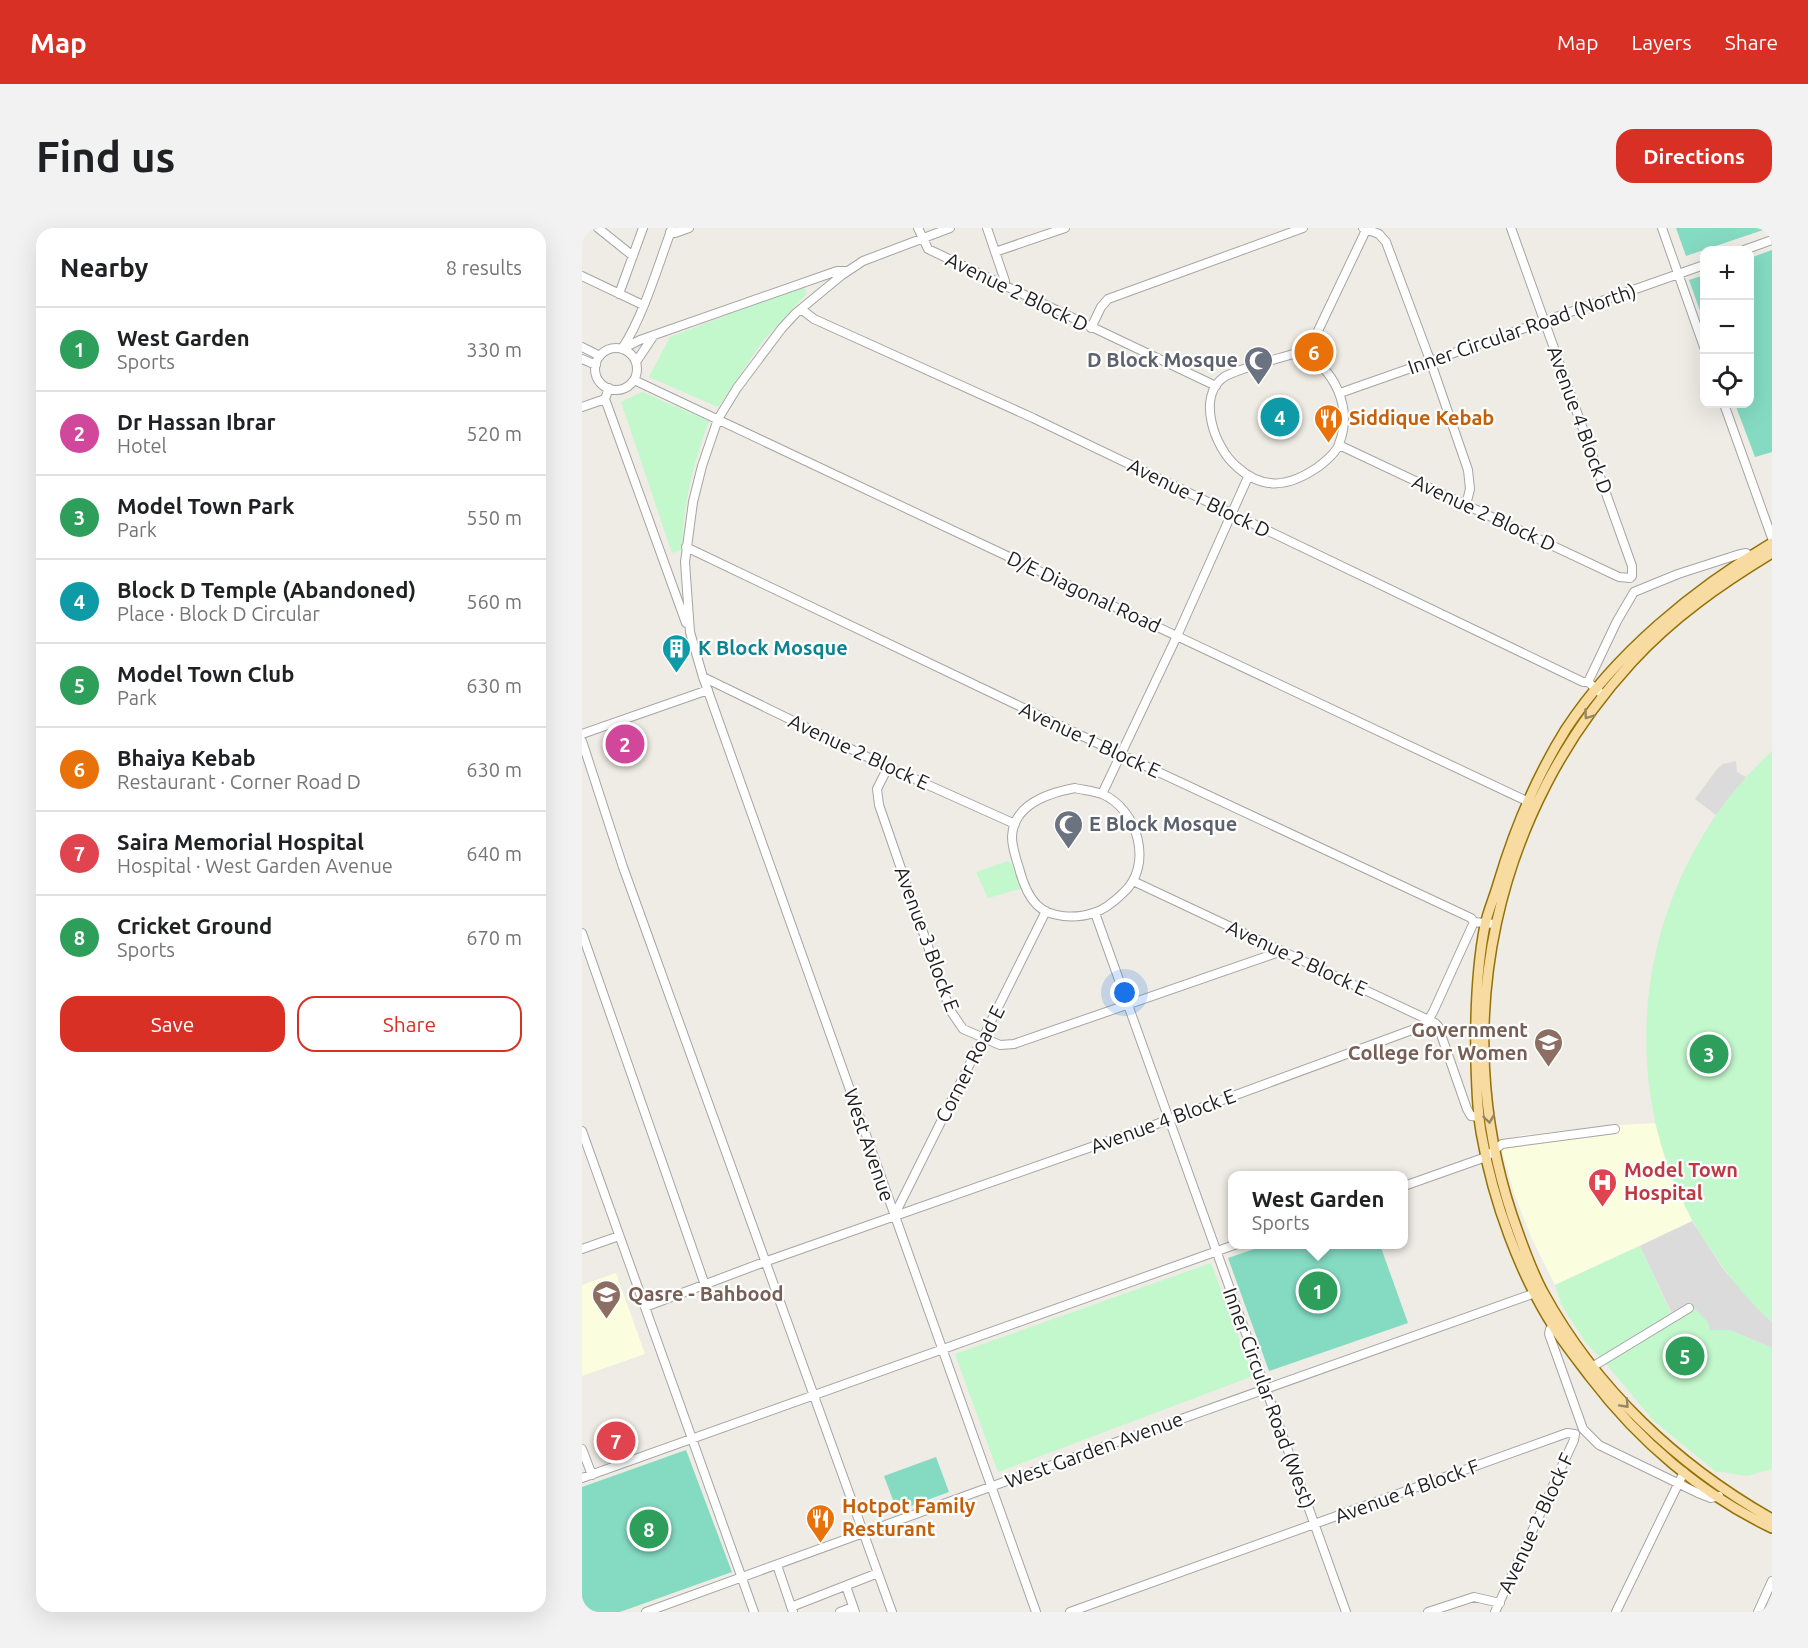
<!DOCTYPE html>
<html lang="en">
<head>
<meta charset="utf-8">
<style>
  body { margin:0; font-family:Ubuntu,sans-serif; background:#f2f2f2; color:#202124 }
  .controls { position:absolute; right:18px; top:18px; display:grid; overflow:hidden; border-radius:12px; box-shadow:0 6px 24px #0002 }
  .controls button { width:54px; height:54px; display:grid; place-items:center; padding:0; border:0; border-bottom:2px solid #e0e0e0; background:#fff; color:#202124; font:30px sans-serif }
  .you { position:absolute; left:543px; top:765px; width:21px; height:21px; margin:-15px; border:4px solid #fff; border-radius:50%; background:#1a73e8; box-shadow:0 0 0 9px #1a73e833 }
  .badge { display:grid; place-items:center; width:39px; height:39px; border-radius:50%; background:#d93025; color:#fff; font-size:20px; font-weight:700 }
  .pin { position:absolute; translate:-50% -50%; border:3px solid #fff; box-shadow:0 2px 6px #0006 }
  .popup { position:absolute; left:646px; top:943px; width:180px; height:78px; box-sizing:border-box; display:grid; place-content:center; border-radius:12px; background:#fff; filter:drop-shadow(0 2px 4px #0005); font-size:20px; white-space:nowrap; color:#757577 }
  .popup b { font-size:22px; color:#202124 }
  .popup::after { content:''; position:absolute; left:50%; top:100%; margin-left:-12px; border:12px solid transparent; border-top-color:#fff }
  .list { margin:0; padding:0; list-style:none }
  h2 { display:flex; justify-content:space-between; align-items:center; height:78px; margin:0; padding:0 24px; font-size:26px }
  h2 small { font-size:20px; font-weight:400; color:#757577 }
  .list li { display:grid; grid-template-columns:39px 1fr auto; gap:18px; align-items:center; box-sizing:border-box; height:84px; padding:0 24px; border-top:2px solid #e0e0e0 }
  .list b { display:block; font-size:22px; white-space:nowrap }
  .list p { margin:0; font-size:20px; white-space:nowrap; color:#757577 }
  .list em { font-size:20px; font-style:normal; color:#757577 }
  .actions { display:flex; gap:12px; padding:18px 24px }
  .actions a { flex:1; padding:14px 0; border:2px solid #d93025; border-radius:18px; text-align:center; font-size:21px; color:#d93025 }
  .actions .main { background:#d93025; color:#fff }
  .icon { flex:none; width:33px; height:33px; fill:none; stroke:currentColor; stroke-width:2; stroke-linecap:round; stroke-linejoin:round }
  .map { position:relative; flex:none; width:1190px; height:1384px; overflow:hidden; border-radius:18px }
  header { display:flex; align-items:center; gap:36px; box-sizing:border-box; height:84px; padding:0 30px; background:#d93025; color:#fff }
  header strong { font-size:28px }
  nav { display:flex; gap:33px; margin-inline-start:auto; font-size:21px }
  .intro { display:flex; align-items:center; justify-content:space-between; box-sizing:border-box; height:144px; padding:0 36px }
  h1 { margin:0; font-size:42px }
  .button { padding:15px 27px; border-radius:18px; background:#d93025; color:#fff; font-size:21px; font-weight:700 }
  main { display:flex; gap:36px; padding:0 36px }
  aside { flex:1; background:#fff; border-radius:18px; box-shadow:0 6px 24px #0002 }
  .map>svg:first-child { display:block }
  .residential { fill:#dcdbdb }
  .education { fill:#fafede }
  .park { fill:#c3f7cc }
  .pitch { fill:#85dbc2 }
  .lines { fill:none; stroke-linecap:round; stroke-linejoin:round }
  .minor-casing { stroke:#a5a5a5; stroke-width:10 }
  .major-casing { stroke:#927106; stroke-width:12 }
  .minor { stroke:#fff; stroke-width:8 }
  .major { stroke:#f8dba0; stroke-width:9 }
  .oneway { stroke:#968666 }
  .labels { text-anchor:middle; stroke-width:4.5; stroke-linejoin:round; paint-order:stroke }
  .street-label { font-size:20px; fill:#1e1e1e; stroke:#fff }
  .worship-label { font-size:20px; font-weight:bold; fill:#5b616d; stroke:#fff; text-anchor:end }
  .food-label { font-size:20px; font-weight:bold; fill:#c56008; stroke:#fff; text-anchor:start }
  .culture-label { font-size:20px; font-weight:bold; fill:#0d838f; stroke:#fff; text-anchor:start }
  .education-label { font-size:20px; font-weight:bold; fill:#785e54; stroke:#fff; text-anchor:end }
  .health-label { font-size:20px; font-weight:bold; fill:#be3a42; stroke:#fff; text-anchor:start }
</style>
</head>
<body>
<header>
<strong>Map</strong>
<nav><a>Map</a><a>Layers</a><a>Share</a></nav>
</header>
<div class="intro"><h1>Find us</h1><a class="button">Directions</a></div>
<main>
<aside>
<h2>Nearby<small>8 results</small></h2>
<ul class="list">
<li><span class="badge" style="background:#2e9e5b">1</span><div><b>West Garden</b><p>Sports</p></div><em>330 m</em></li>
<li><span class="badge" style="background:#d1479c">2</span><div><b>Dr Hassan Ibrar</b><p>Hotel</p></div><em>520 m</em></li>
<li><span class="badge" style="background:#2e9e5b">3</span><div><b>Model Town Park</b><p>Park</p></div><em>550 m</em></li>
<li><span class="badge" style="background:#0f9aa8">4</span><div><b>Block D Temple (Abandoned)</b><p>Place · Block D Circular</p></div><em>560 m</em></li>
<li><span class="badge" style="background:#2e9e5b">5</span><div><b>Model Town Club</b><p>Park</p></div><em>630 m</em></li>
<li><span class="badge" style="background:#e8710a">6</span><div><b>Bhaiya Kebab</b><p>Restaurant · Corner Road D</p></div><em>630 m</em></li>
<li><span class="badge" style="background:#e0444e">7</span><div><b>Saira Memorial Hospital</b><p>Hospital · West Garden Avenue</p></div><em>640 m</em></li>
<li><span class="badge" style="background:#2e9e5b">8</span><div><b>Cricket Ground</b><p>Sports</p></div><em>670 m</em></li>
</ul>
<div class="actions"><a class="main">Save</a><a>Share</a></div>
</aside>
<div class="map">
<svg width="1190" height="1384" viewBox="0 0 1190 1384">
  <rect width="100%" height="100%" fill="#eeece4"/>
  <!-- residential -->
  <path class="residential" d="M 1154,533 L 1155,544 L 1164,549 L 1134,587 L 1113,571 L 1135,541 L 1141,536 Z
    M 1110,993 L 1141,1041 L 1180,1085 L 1190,1094 L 1190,1120 L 1148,1102 L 1128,1102 L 1092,1090 L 1058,1018 Z"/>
  <!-- education -->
  <path class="education" d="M 1073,895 L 1086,940 L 1110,993 L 973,1057 L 949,1009 L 933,968 L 917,913 L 942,907 L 1038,897 Z
    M 34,1045 L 63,1126 L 0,1148 L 0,1057 Z"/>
  <!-- park -->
  <path class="park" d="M 221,58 L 225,65 L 180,114 L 136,179 L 67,149 L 88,109 Z
    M 60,164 L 127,193 C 111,235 101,277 100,322 L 90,325 L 39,174 Z
    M 1190,523 L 1190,1094 C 1163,1071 1142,1042 1123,1013 C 1023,857 1054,648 1190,523 Z
    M 426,633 L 430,636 L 438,661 L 406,670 L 394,644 Z
    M 1058,1018 L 1091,1090 L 1107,1075 L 1126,1094 L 1128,1102 L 1148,1102 L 1190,1120 L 1190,1241 L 1165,1248 L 1133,1243 L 1072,1193 L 1024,1136 L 1004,1115 L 979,1076 L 973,1057 Z
    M 629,1035 L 671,1148 L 416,1244 L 373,1126 Z"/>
  <!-- pitch -->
  <path class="pitch" d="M 1094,0 L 1187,0 L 1104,28 Z
    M 1190,22 L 1190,224 L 1173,229 L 1153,176 L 1168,176 L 1168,30 Z
    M 1122,47 L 1122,94 L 1107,52 Z
    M 684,1017 L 798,1017 L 826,1095 L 687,1143 L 646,1030 Z
    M 104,1222 L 150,1344 L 38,1384 L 0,1384 L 0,1259 Z
    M 354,1229 L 367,1264 L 315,1283 L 302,1248 Z"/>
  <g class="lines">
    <defs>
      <path id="minor" d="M 16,0 L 51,28
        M 336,0 L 346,21 L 634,158
        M 368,0 L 281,33 L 260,47 L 214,85 L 200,100 L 155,160 L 136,191 L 120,238 L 111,274 L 103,334 L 108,404 L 121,449 L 454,1384
        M 405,0 L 423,53 L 422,58
        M 781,0 L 797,6 L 804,14 L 848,132 L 886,242 L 888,261 L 884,277
        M 929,0 L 1050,338 L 1050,348 L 1048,350
        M 1080,0 L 1122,119
        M 88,4 L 93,5 L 107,0
        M 1162,22 L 1190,12
        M 413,24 L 483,0
        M 0,48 L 61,77
        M 37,66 L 61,0
        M 219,81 L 232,91 L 451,190 L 1001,454 L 1006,454 L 1021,467
        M 509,100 L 519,79 L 526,71 L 721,0
        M 0,119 L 18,128
        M 41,119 C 61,89 77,35 90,0
        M13 141a21 21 0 1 1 42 0a21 21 0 1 1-42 0Z
        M 40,121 L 58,112 L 255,43 L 265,43
        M 718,125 C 753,139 771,180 757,216 C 754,225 744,233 736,239 C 707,259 681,263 654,238 C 633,220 614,169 642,149 C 655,141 695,131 711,126 Z
        M 724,128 L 785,0
        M 0,131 L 14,137
        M 54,134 L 72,107
        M 52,152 L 951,576
        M 758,165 L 1122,37
        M 23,171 L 104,395
        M 1142,176 L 1190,310
        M 0,179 L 23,171 L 27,160
        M 757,217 L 1037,349 L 1048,350
        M 104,319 L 540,527 L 889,690 L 892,694 L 913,696
        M 121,449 L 306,539 L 433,596
        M 1006,454 L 1035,393 L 1052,364 L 1096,346 L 1155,327 L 1164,325 L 1169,328
        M 0,506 L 126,462
        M 0,513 L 41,639 L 310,1384
        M 306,539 L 295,561 L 297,577 L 368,782 L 381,801 L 418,817 L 432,816 L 700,723
        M 493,560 C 501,562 512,563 520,566 C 556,581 572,638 541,665 C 533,673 522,682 511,685 C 494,691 468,690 455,677 C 446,668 440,652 437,640 C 434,631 430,619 430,609 C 431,577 466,565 493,560 Z
        M 520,566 L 595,408 L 666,249
        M 551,653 L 853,795 L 856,798 L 885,881 L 889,888 L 897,889
        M 513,685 L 764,1384
        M 0,705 L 123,1057
        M 0,903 L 172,1384
        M 822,958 L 904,929 L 920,916 L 1033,901
        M 312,988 L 464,683
        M 0,1021 L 37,1008
        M 63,1079 L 185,1033 L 586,892 L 838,799 L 845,794 L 851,784 L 892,694
        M 972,1099 L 968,1101 L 967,1106 L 1001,1201 L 1017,1217 L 1116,1265 L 1129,1270 L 1137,1268
        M 1010,1139 L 1107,1080
        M 0,1221 L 10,1247
        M 0,1250 L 655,1016
        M 195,1337 L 211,1384
        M 264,1358 L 273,1384
        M 209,1379 L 296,1345
        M 64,1384 L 408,1259 L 956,1064
        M 258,1384 L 271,1379
        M 488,1384 L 985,1205 L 993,1206
        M 846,1384 L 892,1369 L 918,1375
        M 913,1384 L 992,1212 L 993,1206
        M 1034,1384 L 1102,1244
        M 1176,1384 L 1190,1353"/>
      <path id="major" d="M 1190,315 C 1112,361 1034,425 984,501 C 954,549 932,602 916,656 C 912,670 906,683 903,697 C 894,743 893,790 894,836 C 895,861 895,885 900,909 C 911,973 938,1047 973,1101 C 984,1118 997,1134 1009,1150 C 1057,1213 1119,1266 1190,1300
        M 1190,325 C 1139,356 1090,390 1050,434 C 913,583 866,794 930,987 C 939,1013 948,1040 961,1064 C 1014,1161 1095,1237 1190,1291"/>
    </defs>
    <!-- minor casing -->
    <use href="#minor" class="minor-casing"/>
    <!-- major casing -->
    <use href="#major" class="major-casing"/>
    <!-- minor -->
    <use href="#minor" class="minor"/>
    <!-- major -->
    <use href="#major" class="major"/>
  </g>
  <!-- one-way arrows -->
  <defs><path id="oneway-chevron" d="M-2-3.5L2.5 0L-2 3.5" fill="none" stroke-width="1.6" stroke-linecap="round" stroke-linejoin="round" transform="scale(1.5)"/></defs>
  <g class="oneway">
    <use href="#oneway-chevron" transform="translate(1006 487) rotate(125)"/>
    <use href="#oneway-chevron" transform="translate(907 891) rotate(82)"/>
    <use href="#oneway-chevron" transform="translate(1043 1176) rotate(47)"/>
  </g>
  <!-- icons -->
  <defs>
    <symbol id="mosque-pin" viewBox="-11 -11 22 30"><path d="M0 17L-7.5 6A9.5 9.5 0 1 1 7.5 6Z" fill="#6b7280" stroke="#fff"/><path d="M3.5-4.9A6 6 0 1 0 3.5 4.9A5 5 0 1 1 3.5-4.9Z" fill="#fff"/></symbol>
    <symbol id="restaurant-pin" viewBox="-11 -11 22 30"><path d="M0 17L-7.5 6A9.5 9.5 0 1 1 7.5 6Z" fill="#e8710a" stroke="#fff"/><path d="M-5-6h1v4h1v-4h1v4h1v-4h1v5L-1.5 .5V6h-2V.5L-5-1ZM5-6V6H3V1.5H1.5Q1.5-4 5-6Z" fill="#fff"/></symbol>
    <symbol id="building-pin" viewBox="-11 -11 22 30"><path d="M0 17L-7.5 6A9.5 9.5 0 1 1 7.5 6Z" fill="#0f9aa8" stroke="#fff"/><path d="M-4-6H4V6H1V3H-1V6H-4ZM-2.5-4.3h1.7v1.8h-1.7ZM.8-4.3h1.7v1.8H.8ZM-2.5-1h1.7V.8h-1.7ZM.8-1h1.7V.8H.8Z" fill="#fff"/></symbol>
    <symbol id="university-pin" viewBox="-11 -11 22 30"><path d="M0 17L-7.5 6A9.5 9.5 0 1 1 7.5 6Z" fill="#8d6e63" stroke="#fff"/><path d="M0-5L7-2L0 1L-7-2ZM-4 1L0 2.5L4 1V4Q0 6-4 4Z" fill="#fff"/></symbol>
    <symbol id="hospital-pin" viewBox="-11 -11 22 30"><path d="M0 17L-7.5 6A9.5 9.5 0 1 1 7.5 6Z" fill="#e0444e" stroke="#fff"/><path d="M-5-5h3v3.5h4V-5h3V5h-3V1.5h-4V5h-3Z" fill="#fff"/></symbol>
  </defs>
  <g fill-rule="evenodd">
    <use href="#mosque-pin" x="660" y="116" width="33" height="45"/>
    <use href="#restaurant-pin" x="730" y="174" width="33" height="45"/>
    <use href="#building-pin" x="78" y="404" width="33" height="45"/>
    <use href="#mosque-pin" x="470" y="580" width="33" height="45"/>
    <use href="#university-pin" x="950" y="798" width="33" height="45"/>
    <use href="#hospital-pin" x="1004" y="938" width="33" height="45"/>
    <use href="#university-pin" x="8" y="1050" width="33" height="45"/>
    <use href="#restaurant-pin" x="222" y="1274" width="33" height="45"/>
  </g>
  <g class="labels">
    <!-- street labels -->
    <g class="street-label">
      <text transform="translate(435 64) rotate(26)" y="7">Avenue 2 Block D</text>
      <text transform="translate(940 101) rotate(-19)" y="7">Inner Circular Road (North)</text>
      <text transform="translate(998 192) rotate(70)" y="7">Avenue 4 Block D</text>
      <text transform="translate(617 270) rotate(26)" y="7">Avenue 1 Block D</text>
      <text transform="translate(902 285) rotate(25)" y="7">Avenue 2 Block D</text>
      <text transform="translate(502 364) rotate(25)" y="7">D/E Diagonal Road</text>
      <text transform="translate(508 512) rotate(25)" y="7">Avenue 1 Block E</text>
      <text transform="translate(277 524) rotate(25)" y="7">Avenue 2 Block E</text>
      <text transform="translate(345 711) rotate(70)" y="7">Avenue 3 Block E</text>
      <text transform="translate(715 730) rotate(25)" y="7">Avenue 2 Block E</text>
      <text transform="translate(388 836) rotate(-63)" y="7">Corner Road E</text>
      <text transform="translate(581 893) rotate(-20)" y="7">Avenue 4 Block E</text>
      <text transform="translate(287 917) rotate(71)" y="7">West Avenue</text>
      <text transform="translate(687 1170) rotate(70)" y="7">Inner Circular Road (West)</text>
      <text transform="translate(512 1222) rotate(-20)" y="7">West Garden Avenue</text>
      <text transform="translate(825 1263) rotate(-20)" y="7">Avenue 4 Block F</text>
      <text transform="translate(954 1295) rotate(-65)" y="7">Avenue 2 Block F</text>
    </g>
    <!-- worship labels -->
    <g class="worship-label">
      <text x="656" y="139">D Block Mosque</text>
      <text x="507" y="603" text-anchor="start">E Block Mosque</text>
    </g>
    <!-- food labels -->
    <g class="food-label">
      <text x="767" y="197">Siddique Kebab</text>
      <text x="260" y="1285">Hotpot Family<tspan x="260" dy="23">Resturant</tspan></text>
    </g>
    <!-- culture labels -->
    <g class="culture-label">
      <text x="116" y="427">K Block Mosque</text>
    </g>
    <!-- education labels -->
    <g class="education-label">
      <text x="946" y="809">Government<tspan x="946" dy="23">College for Women</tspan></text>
      <text x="46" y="1073" text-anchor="start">Qasre - Bahbood</text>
    </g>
    <!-- health labels -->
    <g class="health-label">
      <text x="1042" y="949">Model Town<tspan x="1042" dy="23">Hospital</tspan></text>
    </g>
  </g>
</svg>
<div class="controls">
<button>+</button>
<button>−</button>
<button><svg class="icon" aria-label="locate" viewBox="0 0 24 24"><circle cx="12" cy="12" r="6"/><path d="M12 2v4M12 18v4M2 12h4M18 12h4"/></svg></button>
</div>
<div class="you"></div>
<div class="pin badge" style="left:736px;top:1063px;background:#2e9e5b">1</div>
<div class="popup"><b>West Garden</b>Sports</div>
<div class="pin badge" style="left:43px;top:516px;background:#d1479c">2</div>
<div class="pin badge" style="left:1127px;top:826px;background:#2e9e5b">3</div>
<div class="pin badge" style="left:698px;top:189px;background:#0f9aa8">4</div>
<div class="pin badge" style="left:1103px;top:1128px;background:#2e9e5b">5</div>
<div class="pin badge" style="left:732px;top:124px;background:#e8710a">6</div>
<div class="pin badge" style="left:34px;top:1213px;background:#e0444e">7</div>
<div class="pin badge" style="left:67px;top:1301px;background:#2e9e5b">8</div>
</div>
</main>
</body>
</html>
